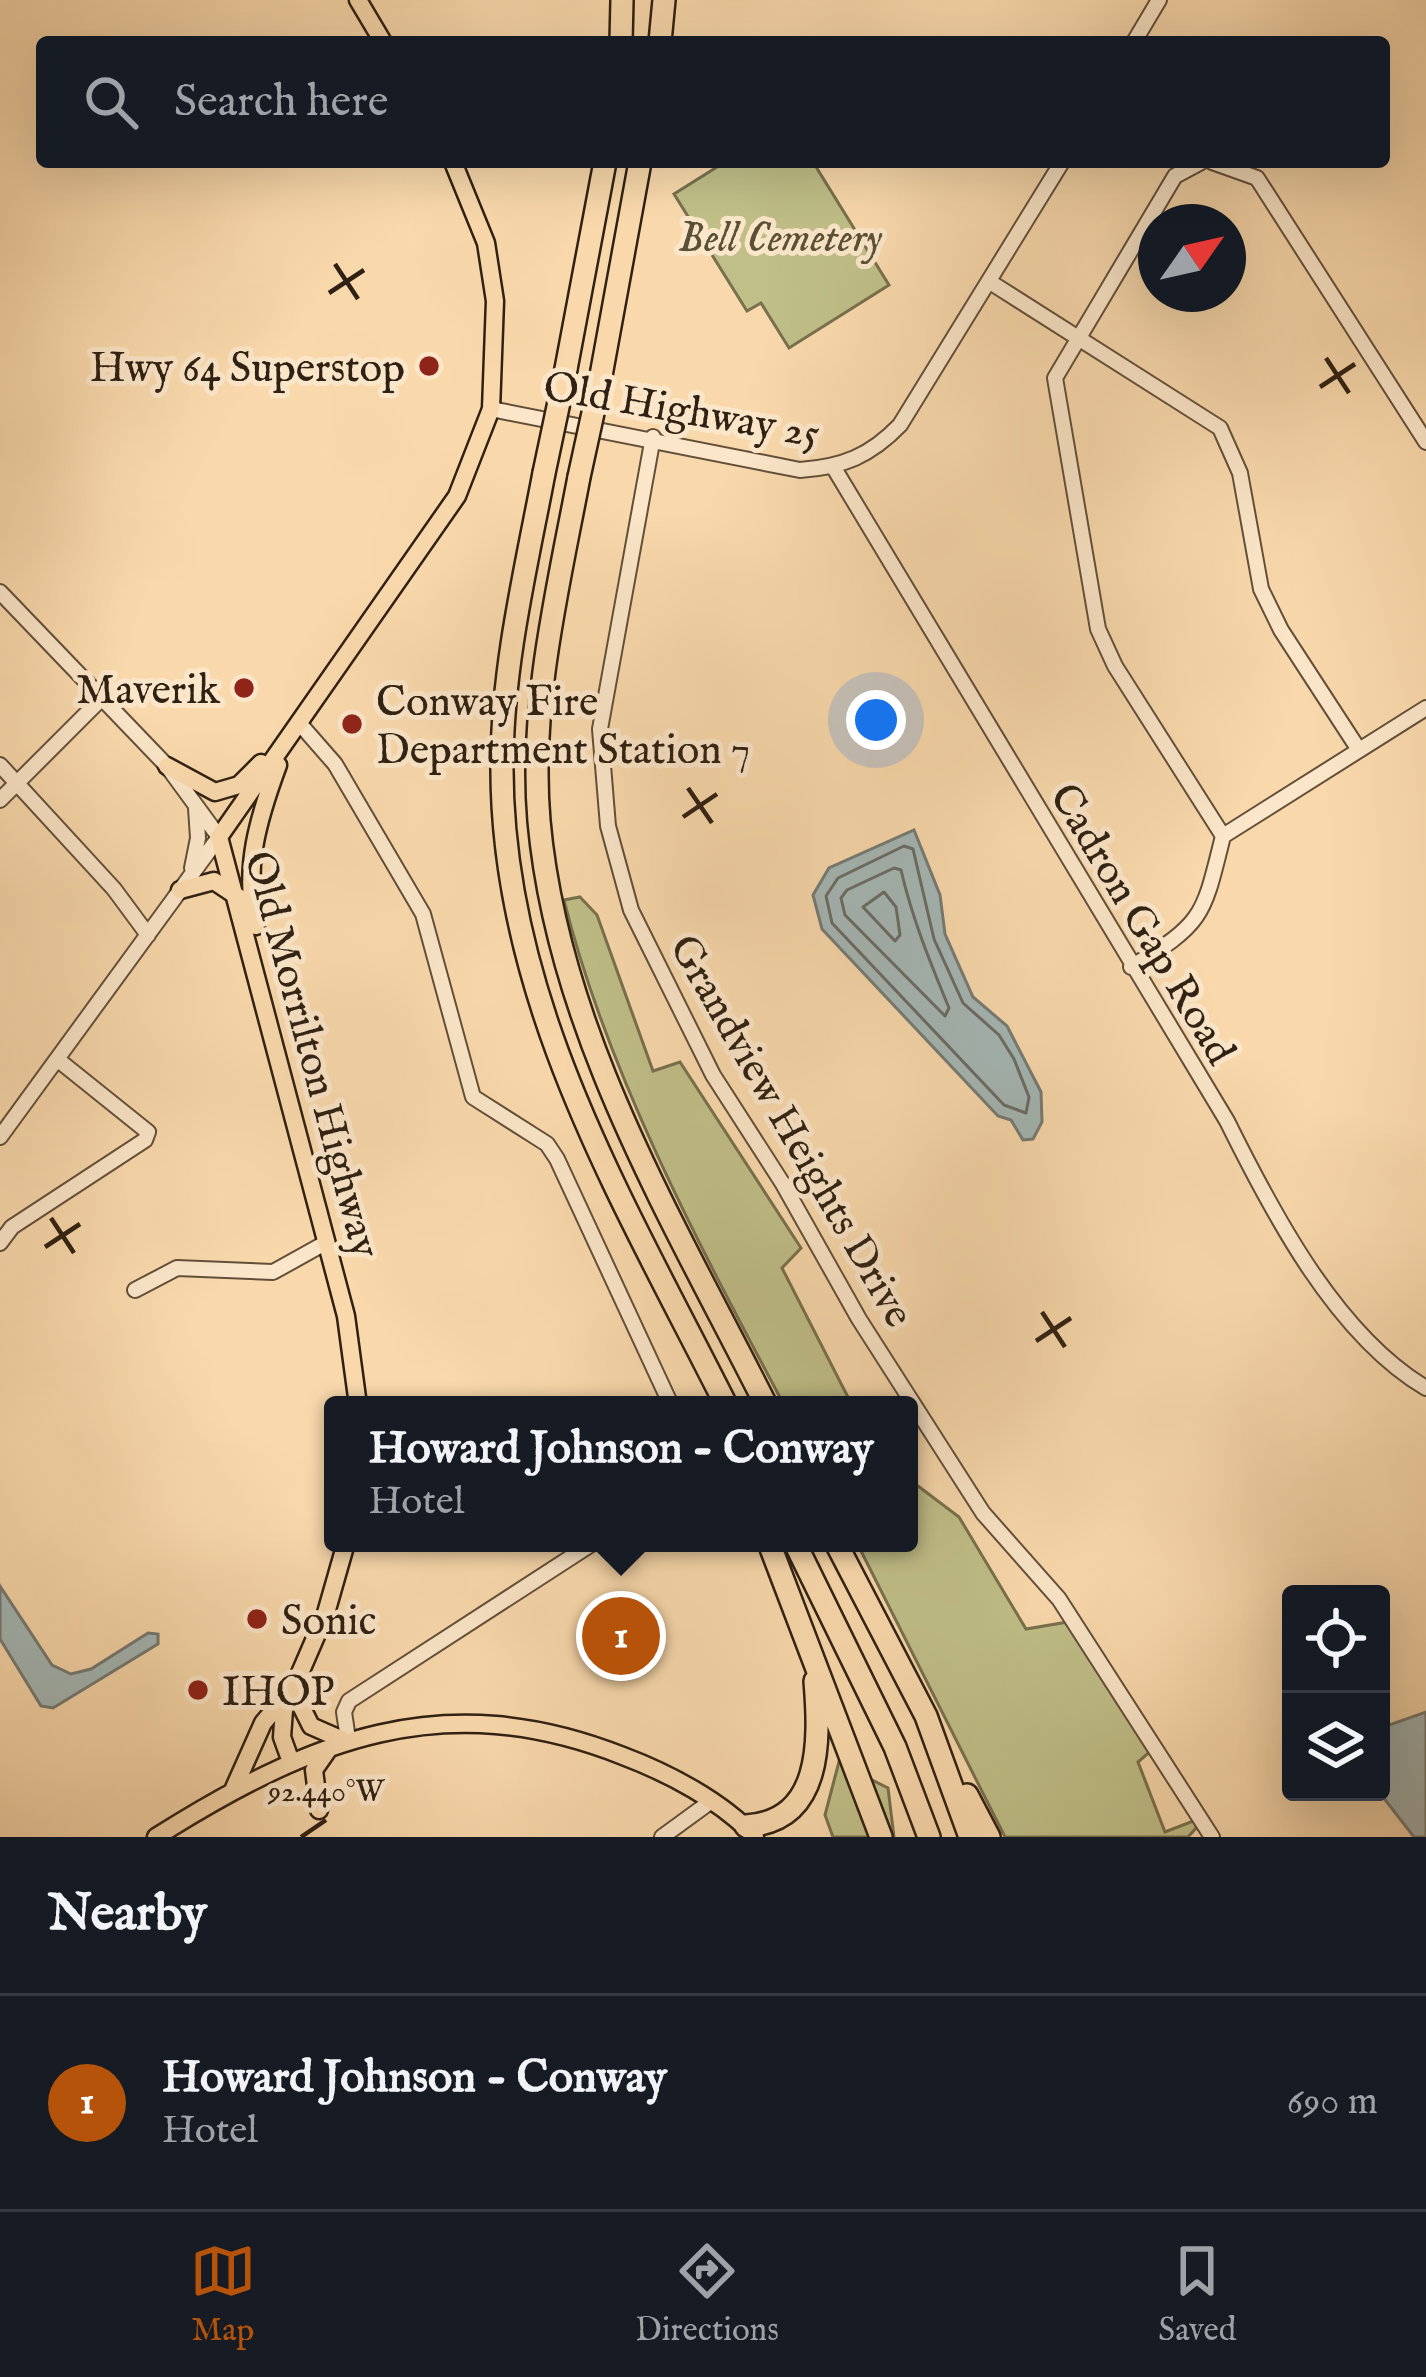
<!DOCTYPE html>
<html lang="en">
<head>
<meta charset="utf-8">
<style>
  body { margin:0; font-family:"IM FELL English",serif; background:#20242c; color:#f1f3f6 }
  .controls { position:absolute; right:36px; bottom:36px; display:grid; overflow:hidden; border-radius:12px; box-shadow:0 12px 48px #0002 }
  .controls button { width:108px; height:108px; display:grid; place-items:center; padding:0; border:0; border-bottom:3px solid #363941; background:#171b24; color:#f1f3f6; font:60px sans-serif }
  .compass { position:absolute; left:1138px; top:204px; width:108px; height:108px; border-radius:50%; background:#171b24; box-shadow:0 12px 48px #0002; rotate:56deg }
  .you { position:absolute; left:876px; top:720px; width:42px; height:42px; margin:-30px; border:9px solid #fff; border-radius:50%; background:#1a73e8; box-shadow:0 0 0 18px #1a73e833 }
  .badge { display:grid; place-items:center; width:78px; height:78px; border-radius:50%; background:#b45309; color:#fff; font-size:39px; font-weight:700 }
  .pin { position:absolute; translate:-50% -50%; border:6px solid #fff; box-shadow:0 3px 12px #0006 }
  .popup { position:absolute; left:324px; top:1396px; width:594px; height:156px; box-sizing:border-box; display:grid; place-content:center; border-radius:12px; background:#171b24; filter:drop-shadow(0 3px 9px #0005); font-size:39px; white-space:nowrap; color:#9ea1a6 }
  .popup b { font-size:45px; color:#f1f3f6 }
  .popup::after { content:''; position:absolute; left:50%; top:100%; margin-left:-24px; border:24px solid transparent; border-top-color:#171b24 }
  .list { margin:0; padding:0; list-style:none }
  h2 { display:flex; justify-content:space-between; align-items:center; height:156px; margin:0; padding:0 48px; font-size:51px }
  h2 small { font-size:39px; font-weight:400; color:#9ea1a6 }
  .list li { display:grid; grid-template-columns:78px 1fr auto; gap:36px; align-items:center; box-sizing:border-box; height:216px; padding:0 48px; border-top:3px solid #363941 }
  .list b { display:block; font-size:45px; white-space:nowrap }
  .list p { margin:0; font-size:39px; white-space:nowrap; color:#9ea1a6 }
  .list em { font-size:39px; font-style:normal; color:#9ea1a6 }
  .icon { flex:none; width:66px; height:66px; fill:none; stroke:currentColor; stroke-width:2; stroke-linecap:round; stroke-linejoin:round }
  .map { position:relative; flex:none; width:1426px; height:1837px; overflow:hidden }
  .search { position:absolute; background:#171b24; box-shadow:0 12px 48px #0002; left:36px; right:36px; top:36px; height:132px; display:flex; align-items:center; gap:30px; box-sizing:border-box; padding:0 42px; border-radius:12px; color:#9ea1a6; font-size:45px }
  .sheet { height:372px; background:#171b24 }
  nav { display:flex; justify-content:space-around; align-items:center; box-sizing:border-box; height:168px; border-top:3px solid #363941; background:#171b24; font-size:33px; color:#9ea1a6 }
  nav a { display:grid; justify-items:center; gap:6px }
  nav .on { color:#b45309 }
  .map>svg:first-child { display:block }
  .green { fill:#c0bf88; stroke:#78704e; stroke-width:3 }
  .water { fill:#a4b7b6; stroke:#757b75; stroke-width:3 }
  .lines { fill:none; stroke-linecap:round; stroke-linejoin:round }
  .shore { stroke:#6a6c64; stroke-width:3 }
  .minor-casing { stroke:#624f39; stroke-width:18 }
  .major-casing { stroke:#2f2113; stroke-width:21 }
  .highway-casing { stroke:#2f2113; stroke-width:26 }
  .minor { stroke:#fbe6c9; stroke-width:14 }
  .major { stroke:#f9d9ac; stroke-width:16 }
  .highway { stroke:#f9d9ac; stroke-width:21 }
  .highway-bridge-casing { stroke:#2f2113; stroke-width:26; stroke-linecap:butt }
  .highway-bridge { stroke:#f9d9ac; stroke-width:21 }
  .ticks { fill:none; stroke:#2f2113; stroke-width:4.5 }
  .poi-dot { fill:#8f2418; stroke:#fbe6c9; stroke-width:4.5 }
  .labels { text-anchor:middle; stroke-width:10; stroke-linejoin:round; paint-order:stroke }
  .park-label { font-size:42px; font-style:italic; fill:#5a5036; stroke:#fbe6c9 }
  .poi-label { font-size:42px; fill:#2f2113; stroke:#fbe6c9; text-anchor:start }
  .street-label { font-size:42px; fill:#2f2113; stroke:#fbe6c9 }
  .ticks-label { font-size:30px; text-anchor:middle; fill:#2f2113; stroke:#fbe6c9; stroke-width:10; stroke-linejoin:round; paint-order:stroke }
</style>
</head>
<body>
<div class="map">
<svg width="1426" height="1837" viewBox="0 0 1426 1837">
  <rect width="100%" height="100%" fill="#f9d9ac"/>
  <filter id="stains"><feTurbulence type="fractalNoise" baseFrequency=".00167" numOctaves="4"/><feColorMatrix values="0 0 0 0 .2 0 0 0 0 .09 0 0 0 0 .02 0 0 0 .5 -.17"/></filter>
  <radialGradient id="worn" r=".72"><stop offset=".6" stop-color="#630" stop-opacity="0"/><stop offset="1" stop-color="#630" stop-opacity=".3"/></radialGradient>
  <!-- green -->
  <path class="green" d="M 725,162 L 813,162 L 889,285 L 789,348 L 761,303 L 747,311 L 674,194 Z
    M 580,897 L 597,915 L 653,1071 L 680,1062 L 801,1248 L 782,1268 L 852,1405 L 784,1405 C 700,1247 607,1073 564,900 Z
    M 918,1486 L 959,1517 L 1026,1629 L 1068,1622 L 1152,1750 L 1138,1762 L 1165,1832 L 1193,1821 L 1197,1827 L 1188,1837 L 1005,1837 L 857,1543 L 909,1543 L 909,1488 Z
    M 841,1754 L 864,1776 L 888,1788 L 894,1837 L 833,1837 L 825,1815 Z"/>
  <!-- water -->
  <path class="water" d="M 914,830 L 940,895 L 945,934 L 973,997 L 1007,1026 L 1041,1092 L 1042,1122 L 1033,1139 L 1023,1140 L 1011,1120 L 998,1116 L 822,929 L 813,895 L 829,868 Z
    M 0,1586 L 52,1665 L 71,1674 L 91,1669 L 148,1633 L 158,1634 L 158,1644 L 53,1708 L 41,1706 L 0,1639 Z
    M 1426,1712 L 1426,1837 L 1414,1837 L 1379,1792 L 1381,1734 L 1389,1725 Z"/>
  <g class="lines">
    <!-- shore -->
    <path class="shore" d="M 904,846 L 913,849 L 934,939 L 963,1003 L 999,1035 L 1014,1059 L 1029,1097 L 1026,1113 L 1004,1105 L 832,923 L 826,896 L 838,878 Z
      M 894,868 L 901,870 C 912,918 930,962 949,1008 L 945,1016 L 845,915 L 841,898 L 847,890 Z
      M 884,892 L 896,907 L 900,935 L 895,941 L 863,907 Z"/>
    <defs>
      <path id="minor" d="M 1134,42 L 1159,0
        M 1201,162 L 1175,176 L 1055,378 L 1098,629 L 1115,666 L 1223,836
        M 1212,162 L 1257,178 L 1426,442
        M 990,282 L 1220,428 L 1240,473 L 1261,589 L 1281,630 L 1359,750
        M 491,409 L 800,470 C 843,467 870,456 900,425 L 1062,162
        M 653,437 L 600,729 L 608,826 L 631,910 L 713,1075 L 783,1184 L 859,1319 L 983,1513 L 1059,1599 L 1212,1837
        M 834,468 L 1227,1121 C 1272,1212 1336,1335 1426,1388
        M 0,592 L 167,766 L 219,837 L 0,1137
        M 300,724 L 335,764 L 423,914 L 473,1097 L 547,1144 L 557,1159 L 671,1405
        M 0,765 L 114,889 L 148,935
        M 0,800 L 102,698
        M 192,868 L 198,838 L 196,808
        M 1131,967 C 1204,923 1203,917 1223,836 L 1426,708
        M 0,1243 L 12,1227 L 145,1140 L 148,1132 L 57,1059
        M 135,1290 L 177,1268 L 273,1272 L 327,1242
        M 348,1739 L 344,1712 L 349,1701 L 593,1543
        M 662,1837 L 710,1802"/>
      <path id="major" d="M 358,0 L 383,42
        M 167,766 L 215,792 L 239,785 L 261,763
        M 180,890 L 214,881 L 238,897
        M 256,926 C 243,869 258,819 278,765
        M 358,1405 L 346,1316 L 219,837 L 457,496 L 491,409 L 495,301 L 486,243 L 453,162
        M 292,1688 L 311,1726 L 343,1740
        M 291,1762 L 282,1737 L 284,1710 L 326,1613 L 346,1543
        M 234,1788 L 263,1723 L 284,1698
        M 319,1810 L 314,1770 L 328,1750
        M 156,1837 C 310,1740 443,1685 623,1756 C 668,1773 722,1801 755,1837"/>
      <path id="highway" d="M 621,42 L 622,0
        M 660,42 L 664,0
        M 566,369 L 605,162
        M 600,381 L 640,162
        M 544,473 C 526,568 503,663 502,760 C 499,998 623,1200 726,1405
        M 579,477 C 558,588 529,706 539,821 C 558,1032 673,1220 766,1405
        M 769,1543 L 881,1837
        M 795,1543 L 895,1747 L 929,1837
        M 836,1543 L 926,1716 L 970,1837
        M 967,1795 L 989,1837
        M 746,1826 C 822,1821 820,1742 815,1681"/>
    </defs>
    <!-- minor casing -->
    <use href="#minor" class="minor-casing"/>
    <!-- major casing -->
    <use href="#major" class="major-casing"/>
    <!-- highway casing -->
    <use href="#highway" class="highway-casing"/>
    <!-- minor -->
    <use href="#minor" class="minor"/>
    <!-- major -->
    <use href="#major" class="major"/>
    <!-- highway -->
    <use href="#highway" class="highway"/>
    <defs>
      <path id="highway-bridge" d="M 544,473 L 566,369
        M 579,477 L 600,381"/>
    </defs>
    <!-- highway-bridge casing -->
    <use href="#highway-bridge" class="highway-bridge-casing"/>
    <!-- highway-bridge -->
    <use href="#highway-bridge" class="highway-bridge"/>
  </g>
  <!-- ticks -->
  <path class="ticks" d="M 335,264 L 358,299M 329,293 L 364,270M 1326,358 L 1349,393M 1320,387 L 1355,364M 688,788 L 712,823M 683,817 L 717,794M 51,1218 L 74,1253M 45,1247 L 80,1224M 1042,1312 L 1065,1347M 1036,1341 L 1071,1318M 301,1837 L 326,1820"/>
  <!-- markers -->
  <g class="poi-dot">
    <circle cx="429" cy="366" r="12"/>
    <circle cx="244" cy="688" r="12"/>
    <circle cx="352" cy="724" r="12"/>
    <circle cx="257" cy="1619" r="12"/>
    <circle cx="198" cy="1690" r="12"/>
  </g>
  <g class="labels">
    <!-- park labels -->
    <g class="park-label">
      <text x="780" y="251">Bell Cemetery</text>
    </g>
    <!-- poi labels -->
    <g class="poi-label">
      <text x="405" y="381" text-anchor="end">Hwy 64 Superstop</text>
      <text x="220" y="703" text-anchor="end">Maverik</text>
      <text x="376" y="715">Conway Fire<tspan x="376" dy="48">Department Station 7</tspan></text>
      <text x="281" y="1634">Sonic</text>
      <text x="222" y="1705">IHOP</text>
    </g>
    <!-- street labels -->
    <g class="street-label">
      <text transform="translate(682 408) rotate(10)" y="15">Old Highway 25</text>
      <text transform="translate(1144 923) rotate(59)" y="15">Cadron Gap Road</text>
      <text transform="translate(314 1054) rotate(75)" y="15">Old Morrilton Highway</text>
      <text transform="translate(793 1130) rotate(60)" y="15">Grandview Heights Drive</text>
    </g>
  </g>
  <g class="ticks-label">
    <text x="326" y="1801">92.440°W</text>
  </g>
  <rect width="100%" height="100%" filter="url(#stains)"/>
  <rect width="100%" height="100%" fill="url(#worn)"/>
</svg>
<div class="controls">
<button><svg class="icon" aria-label="locate" viewBox="0 0 24 24"><circle cx="12" cy="12" r="6"/><path d="M12 2v4M12 18v4M2 12h4M18 12h4"/></svg></button>
<button><svg class="icon" aria-label="layers" viewBox="0 0 24 24"><path d="M12 4l9 5-9 5-9-5zM3 14l9 5 9-5"/></svg></button>
</div>
<svg class="compass" viewBox="-18 -18 36 36"><path d="M0-13l5 13h-10z" fill="#e53935"/><path d="M0 13l5-13h-10z" fill="#9ea1a6"/></svg>
<div class="you"></div>
<div class="pin badge" style="left:621px;top:1636px">1</div>
<div class="popup"><b>Howard Johnson - Conway</b>Hotel</div>
<div class="search"><svg class="icon" aria-label="search" viewBox="0 0 24 24"><circle cx="10" cy="10" r="6"/><path d="M15 15l6 6"/></svg>Search here</div>
</div>
<section class="sheet">
<h2>Nearby<small></small></h2>
<ul class="list">
<li><span class="badge">1</span><div><b>Howard Johnson - Conway</b><p>Hotel</p></div><em>690 m</em></li>
</ul>
</section>
<nav>
<a class="on"><svg class="icon" aria-label="map" viewBox="0 0 24 24"><path d="M3 6l6-2 6 2 6-2v14l-6 2-6-2-6 2zM9 4v14M15 6v14"/></svg>Map</a>
<a><svg class="icon" aria-label="directions" viewBox="0 0 24 24"><path d="M12 3l9 9-9 9-9-9zM9 14v-3h6M13 9l2 2-2 2"/></svg>Directions</a>
<a><svg class="icon" aria-label="saved" viewBox="0 0 24 24"><path d="M7 4h10v16l-5-4-5 4z"/></svg>Saved</a>
</nav>
</body>
</html>
